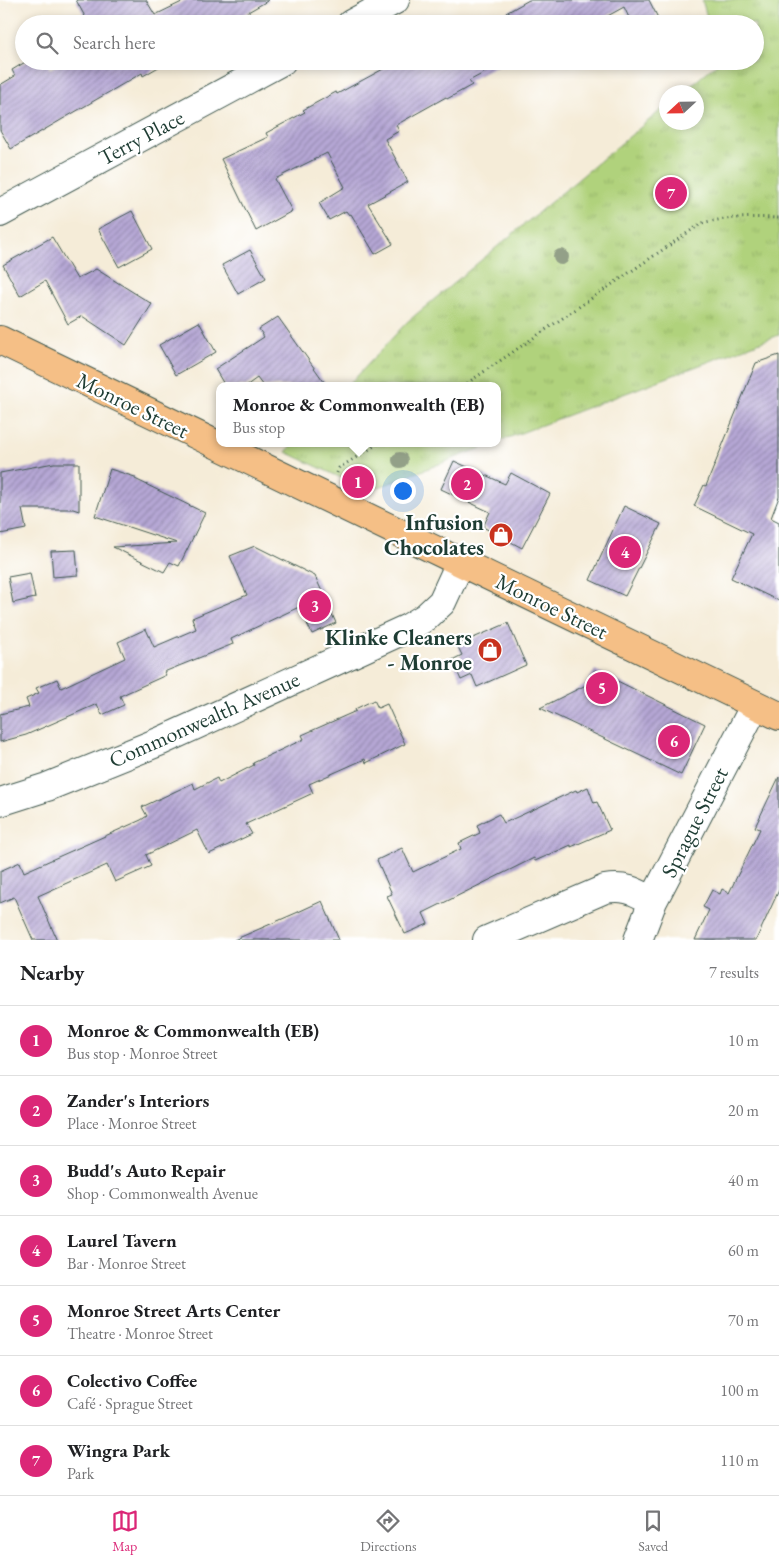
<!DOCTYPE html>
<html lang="en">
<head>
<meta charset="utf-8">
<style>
  body { margin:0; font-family:"EB Garamond",serif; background:#f2f2f2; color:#202124 }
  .compass { position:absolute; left:659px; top:85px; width:45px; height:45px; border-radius:50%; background:#fff; box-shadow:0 2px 8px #0003; rotate:248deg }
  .you { position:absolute; left:402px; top:490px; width:18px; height:18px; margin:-12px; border:4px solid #fff; border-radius:50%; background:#1a73e8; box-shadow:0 0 0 8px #1a73e833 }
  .badge { display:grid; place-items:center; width:32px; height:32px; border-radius:50%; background:#db2777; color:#fff; font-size:16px; font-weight:700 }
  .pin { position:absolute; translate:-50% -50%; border:2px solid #fff; box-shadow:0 1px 5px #0006 }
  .popup { position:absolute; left:216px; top:382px; width:285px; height:65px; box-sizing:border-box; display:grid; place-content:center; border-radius:10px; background:#fff; filter:drop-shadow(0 1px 4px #0005); font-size:16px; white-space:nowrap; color:#757577 }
  .popup b { font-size:19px; color:#202124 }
  .popup::after { content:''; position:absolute; left:50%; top:100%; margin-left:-10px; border:10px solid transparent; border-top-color:#fff }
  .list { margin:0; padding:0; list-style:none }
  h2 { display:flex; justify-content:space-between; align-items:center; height:65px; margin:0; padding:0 20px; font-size:21px }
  h2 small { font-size:16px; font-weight:400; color:#757577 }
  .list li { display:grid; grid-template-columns:32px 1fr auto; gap:15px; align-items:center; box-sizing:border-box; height:70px; padding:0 20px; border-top:1px solid #e0e0e0 }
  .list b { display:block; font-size:19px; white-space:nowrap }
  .list p { margin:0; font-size:16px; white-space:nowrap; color:#757577 }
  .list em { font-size:16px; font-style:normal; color:#757577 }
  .icon { flex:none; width:28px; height:28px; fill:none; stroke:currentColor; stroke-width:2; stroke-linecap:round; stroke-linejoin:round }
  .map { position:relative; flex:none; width:779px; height:940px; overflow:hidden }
  .search { position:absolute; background:#fff; box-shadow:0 2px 8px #0003; left:15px; right:15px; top:15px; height:55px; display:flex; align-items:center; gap:12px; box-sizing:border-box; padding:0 18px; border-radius:28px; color:#757577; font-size:19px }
  .sheet { height:555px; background:#fff }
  nav { display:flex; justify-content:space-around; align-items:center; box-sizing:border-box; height:70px; border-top:1px solid #e0e0e0; background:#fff; font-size:14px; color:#757577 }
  nav a { display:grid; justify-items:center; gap:2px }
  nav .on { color:#db2777 }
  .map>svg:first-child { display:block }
  .park { fill:url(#park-tufts); stroke:#688858 }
  .building { fill:url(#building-hatch) }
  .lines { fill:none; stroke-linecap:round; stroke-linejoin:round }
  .minor-casing { stroke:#3f574d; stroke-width:30 }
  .major-casing { stroke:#3f574d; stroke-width:30 }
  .path { stroke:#3f574d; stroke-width:3; stroke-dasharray:1 4; stroke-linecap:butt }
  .minor { stroke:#fff; stroke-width:28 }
  .major { stroke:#f5bf86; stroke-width:28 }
  .tree { fill:#93a088 }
  .labels { text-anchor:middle; stroke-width:4.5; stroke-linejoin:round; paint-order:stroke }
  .street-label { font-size:22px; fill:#1f3d34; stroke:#fff }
  .poi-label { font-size:22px; font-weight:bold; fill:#1f3d34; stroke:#fff; text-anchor:end }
</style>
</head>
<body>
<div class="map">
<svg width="779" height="940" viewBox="0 0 779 940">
  <defs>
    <pattern id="park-tufts" width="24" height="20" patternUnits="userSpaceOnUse" patternTransform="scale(1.25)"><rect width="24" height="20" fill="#b0d27b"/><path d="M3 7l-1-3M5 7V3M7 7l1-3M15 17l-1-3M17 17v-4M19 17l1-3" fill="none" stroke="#97b56b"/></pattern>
    <pattern id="building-hatch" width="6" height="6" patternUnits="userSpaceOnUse" patternTransform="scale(1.25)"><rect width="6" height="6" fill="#b6a7d5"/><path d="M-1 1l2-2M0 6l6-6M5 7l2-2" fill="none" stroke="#9389ae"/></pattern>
  </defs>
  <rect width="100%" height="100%" fill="#fff"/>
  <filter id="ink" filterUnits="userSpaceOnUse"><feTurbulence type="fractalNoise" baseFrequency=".02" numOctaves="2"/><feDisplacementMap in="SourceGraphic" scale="10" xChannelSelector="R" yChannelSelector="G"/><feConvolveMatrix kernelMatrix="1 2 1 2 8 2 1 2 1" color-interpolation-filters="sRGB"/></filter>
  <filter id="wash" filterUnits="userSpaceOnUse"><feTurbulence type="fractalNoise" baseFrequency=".0096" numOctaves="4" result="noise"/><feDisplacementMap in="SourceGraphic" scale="20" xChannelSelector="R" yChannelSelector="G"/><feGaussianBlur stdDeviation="1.12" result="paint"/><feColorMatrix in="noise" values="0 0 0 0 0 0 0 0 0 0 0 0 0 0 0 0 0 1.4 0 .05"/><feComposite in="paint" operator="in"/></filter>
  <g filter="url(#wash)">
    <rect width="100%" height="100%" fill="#f5ecd8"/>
    <!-- park -->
    <path class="park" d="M 702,0 L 779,0 L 779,335 L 497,442 L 497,386 L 348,386 L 407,322 L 666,106 L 666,122 L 696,122 L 696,92 L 683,92 L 720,61 L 755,61 L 755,24 L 709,24 Z
      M 294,443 L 494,443 L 369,491 L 286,452 Z"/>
    <g id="blocks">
      <!-- building -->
      <path class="building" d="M 76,0 L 146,0 L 155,15 L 186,0 L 269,0 L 241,16 L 245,24 L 89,24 Z
        M 529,0 L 649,0 L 661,24 L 632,24 L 624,7 L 593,24 L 495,24 L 507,16 L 506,13 Z
        M 27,61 L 46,61 L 50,69 L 63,61 L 160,61 L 162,65 L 143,76 L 142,73 L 11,149 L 0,130 L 0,85 L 15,76 L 12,70 Z
        M 398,61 L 506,61 L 469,81 L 472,85 L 447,99 L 446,97 L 396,125 L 399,131 L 385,139 L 408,182 L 368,204 L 393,244 L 375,254 L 351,214 L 349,215 L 346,211 L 329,220 L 319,203 L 345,187 L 327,153 L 275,179 L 292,211 L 256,231 L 221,159 L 268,137 L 266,133 L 305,112 L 303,110 L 336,92 L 337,94 Z
        M 132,211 L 152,249 L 119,267 L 98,229 Z
        M 52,237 L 77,279 L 96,269 L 152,304 L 126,345 L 82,316 L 68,324 L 45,281 L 20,296 L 3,265 Z
        M 250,250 L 266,278 L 238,294 L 222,265 Z
        M 278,317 L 327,386 L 263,386 L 257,378 L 246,386 L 225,386 L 215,369 L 264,337 L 259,329 Z
        M 199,322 L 216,352 L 176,375 L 159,345 Z
        M 779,355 L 779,497 L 771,518 L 779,522 L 779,601 L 731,578 L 752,534 L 694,506 L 704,485 L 706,486 L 756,363 Z
        M 454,461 L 505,484 L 511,473 L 550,494 L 522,548 L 483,527 L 490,512 L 441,489 Z
        M 54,463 L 79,463 L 79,511 L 73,509 L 22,509 L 26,529 L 0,534 L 0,473 Z
        M 110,469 L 135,477 L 135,479 L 205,513 L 179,566 L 170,562 L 164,572 L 113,547 L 177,543 L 95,516 Z
        M 624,506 L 661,524 L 625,596 L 590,580 Z
        M 255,546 L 315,576 L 336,623 L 312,634 L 299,607 L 231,639 L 233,644 L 164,672 L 166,675 L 120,696 L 124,705 L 102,715 L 97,704 L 26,735 L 0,742 L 0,714 L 29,707 L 26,699 L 39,693 L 36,688 L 57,679 L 61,688 L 125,658 L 118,642 L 146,629 L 154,647 L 196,629 L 192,618 L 247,595 L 230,556 Z
        M 76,550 L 78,575 L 53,577 L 51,551 Z
        M 30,573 L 35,598 L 13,603 L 8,577 Z
        M 508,623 L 526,665 L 477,687 L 472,675 L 461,680 L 452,660 L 462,655 L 457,645 Z
        M 595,670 L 705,724 L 681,775 L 540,708 L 586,685 Z
        M 374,700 L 378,708 L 387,704 L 405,744 L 366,763 L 365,759 L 309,784 L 313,793 L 246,824 L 252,834 L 209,854 L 197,830 L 146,855 L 151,866 L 115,882 L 107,865 L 38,896 L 57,940 L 33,940 L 14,897 L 0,903 L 0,871 L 20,862 L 24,872 L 141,820 L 147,816 L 142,807 L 193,783 L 195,789 L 217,778 L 219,783 L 254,765 L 253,763 L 304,739 L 302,735 L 356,711 L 355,709 Z
        M 779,777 L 779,890 L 756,940 L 695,940 L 709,910 L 703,907 L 712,890 L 720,894 L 722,889 L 729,893 L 760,829 L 755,827 Z
        M 588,787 L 594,803 L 597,802 L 610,830 L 571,847 L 571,845 L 535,861 L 534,858 L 423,913 L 428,924 L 405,934 L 387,896 L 392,894 L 377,860 L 402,848 L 413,872 L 461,849 L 459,843 L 480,833 L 477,825 L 499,814 L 504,823 L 576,790 L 577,792 Z
        M 322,901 L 339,940 L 234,940 L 296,913 Z"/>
    </g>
  </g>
  <g filter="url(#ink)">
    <use href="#blocks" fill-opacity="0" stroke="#3f574d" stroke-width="1"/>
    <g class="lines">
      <defs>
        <path id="minor" d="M 351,24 L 395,0
          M 0,213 L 282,61
          M 0,802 L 47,787 L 161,741 L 408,628 L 426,617 L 442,602 L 460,563
          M 487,940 L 605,889 C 625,885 636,892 653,901
          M 638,940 L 653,901 L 755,705"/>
        <path id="major" d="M 0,340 L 779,716"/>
      </defs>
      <!-- minor casing -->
      <use href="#minor" class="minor-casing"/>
      <!-- major casing -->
      <use href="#major" class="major-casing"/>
      <!-- path -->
      <path class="path" d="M 463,386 L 702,223 C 727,217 753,217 779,218
        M 337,473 L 339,468 L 379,443"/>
      <!-- minor -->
      <use href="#minor" class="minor"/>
      <!-- major -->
      <use href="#major" class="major"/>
    </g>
    <!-- trees -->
    <g class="tree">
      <circle cx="561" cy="257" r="8"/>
      <circle cx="400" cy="460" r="8"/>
    </g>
  </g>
  <!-- icons -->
  <defs>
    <symbol id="shop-disc" viewBox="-11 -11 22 22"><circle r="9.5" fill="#c8321e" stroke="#fff"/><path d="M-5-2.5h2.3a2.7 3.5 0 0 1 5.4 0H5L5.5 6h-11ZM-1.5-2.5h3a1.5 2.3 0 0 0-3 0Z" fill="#fff"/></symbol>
  </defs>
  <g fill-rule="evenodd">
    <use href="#shop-disc" x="487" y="521" width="28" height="28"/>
    <use href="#shop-disc" x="476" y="636" width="28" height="28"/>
  </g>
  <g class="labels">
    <!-- street labels -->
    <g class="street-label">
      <text transform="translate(141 137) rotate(-28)" y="8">Terry Place</text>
      <text transform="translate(133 405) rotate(26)" y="8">Monroe Street</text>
      <text transform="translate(552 606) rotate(26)" y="8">Monroe Street</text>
      <text transform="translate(204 719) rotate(-24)" y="8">Commonwealth Avenue</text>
      <text transform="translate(694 822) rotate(-63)" y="8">Sprague Street</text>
    </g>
    <!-- poi labels -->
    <g class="poi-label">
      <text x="484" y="530">Infusion<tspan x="484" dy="25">Chocolates</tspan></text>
      <text x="472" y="645">Klinke Cleaners<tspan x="472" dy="25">- Monroe</tspan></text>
    </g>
  </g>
</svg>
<svg class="compass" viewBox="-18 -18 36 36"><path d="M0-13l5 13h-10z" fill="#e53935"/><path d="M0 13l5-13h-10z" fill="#757577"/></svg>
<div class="you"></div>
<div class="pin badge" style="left:358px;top:482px">1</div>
<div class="popup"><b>Monroe &amp; Commonwealth (EB)</b>Bus stop</div>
<div class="pin badge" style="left:467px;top:484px">2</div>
<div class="pin badge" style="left:315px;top:606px">3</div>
<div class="pin badge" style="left:625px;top:552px">4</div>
<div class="pin badge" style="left:602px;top:688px">5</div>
<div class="pin badge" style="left:674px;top:741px">6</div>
<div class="pin badge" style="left:671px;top:193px">7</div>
<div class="search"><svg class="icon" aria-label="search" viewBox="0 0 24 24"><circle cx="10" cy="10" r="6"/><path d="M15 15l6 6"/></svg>Search here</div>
</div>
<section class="sheet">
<h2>Nearby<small>7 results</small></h2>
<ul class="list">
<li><span class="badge">1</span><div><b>Monroe &amp; Commonwealth (EB)</b><p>Bus stop · Monroe Street</p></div><em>10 m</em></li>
<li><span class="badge">2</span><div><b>Zander's Interiors</b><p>Place · Monroe Street</p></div><em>20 m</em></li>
<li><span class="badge">3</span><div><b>Budd's Auto Repair</b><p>Shop · Commonwealth Avenue</p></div><em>40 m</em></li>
<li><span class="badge">4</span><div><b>Laurel Tavern</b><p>Bar · Monroe Street</p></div><em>60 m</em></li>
<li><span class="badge">5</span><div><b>Monroe Street Arts Center</b><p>Theatre · Monroe Street</p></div><em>70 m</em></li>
<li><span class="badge">6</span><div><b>Colectivo Coffee</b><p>Café · Sprague Street</p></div><em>100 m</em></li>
<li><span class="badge">7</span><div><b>Wingra Park</b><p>Park</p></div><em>110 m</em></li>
</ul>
</section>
<nav>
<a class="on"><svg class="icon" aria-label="map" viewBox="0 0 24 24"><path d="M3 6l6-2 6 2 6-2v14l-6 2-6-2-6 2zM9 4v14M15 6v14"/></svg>Map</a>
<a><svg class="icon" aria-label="directions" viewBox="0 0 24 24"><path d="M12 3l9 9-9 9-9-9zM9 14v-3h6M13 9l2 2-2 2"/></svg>Directions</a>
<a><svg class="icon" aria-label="saved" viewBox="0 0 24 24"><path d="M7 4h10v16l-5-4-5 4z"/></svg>Saved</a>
</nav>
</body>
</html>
